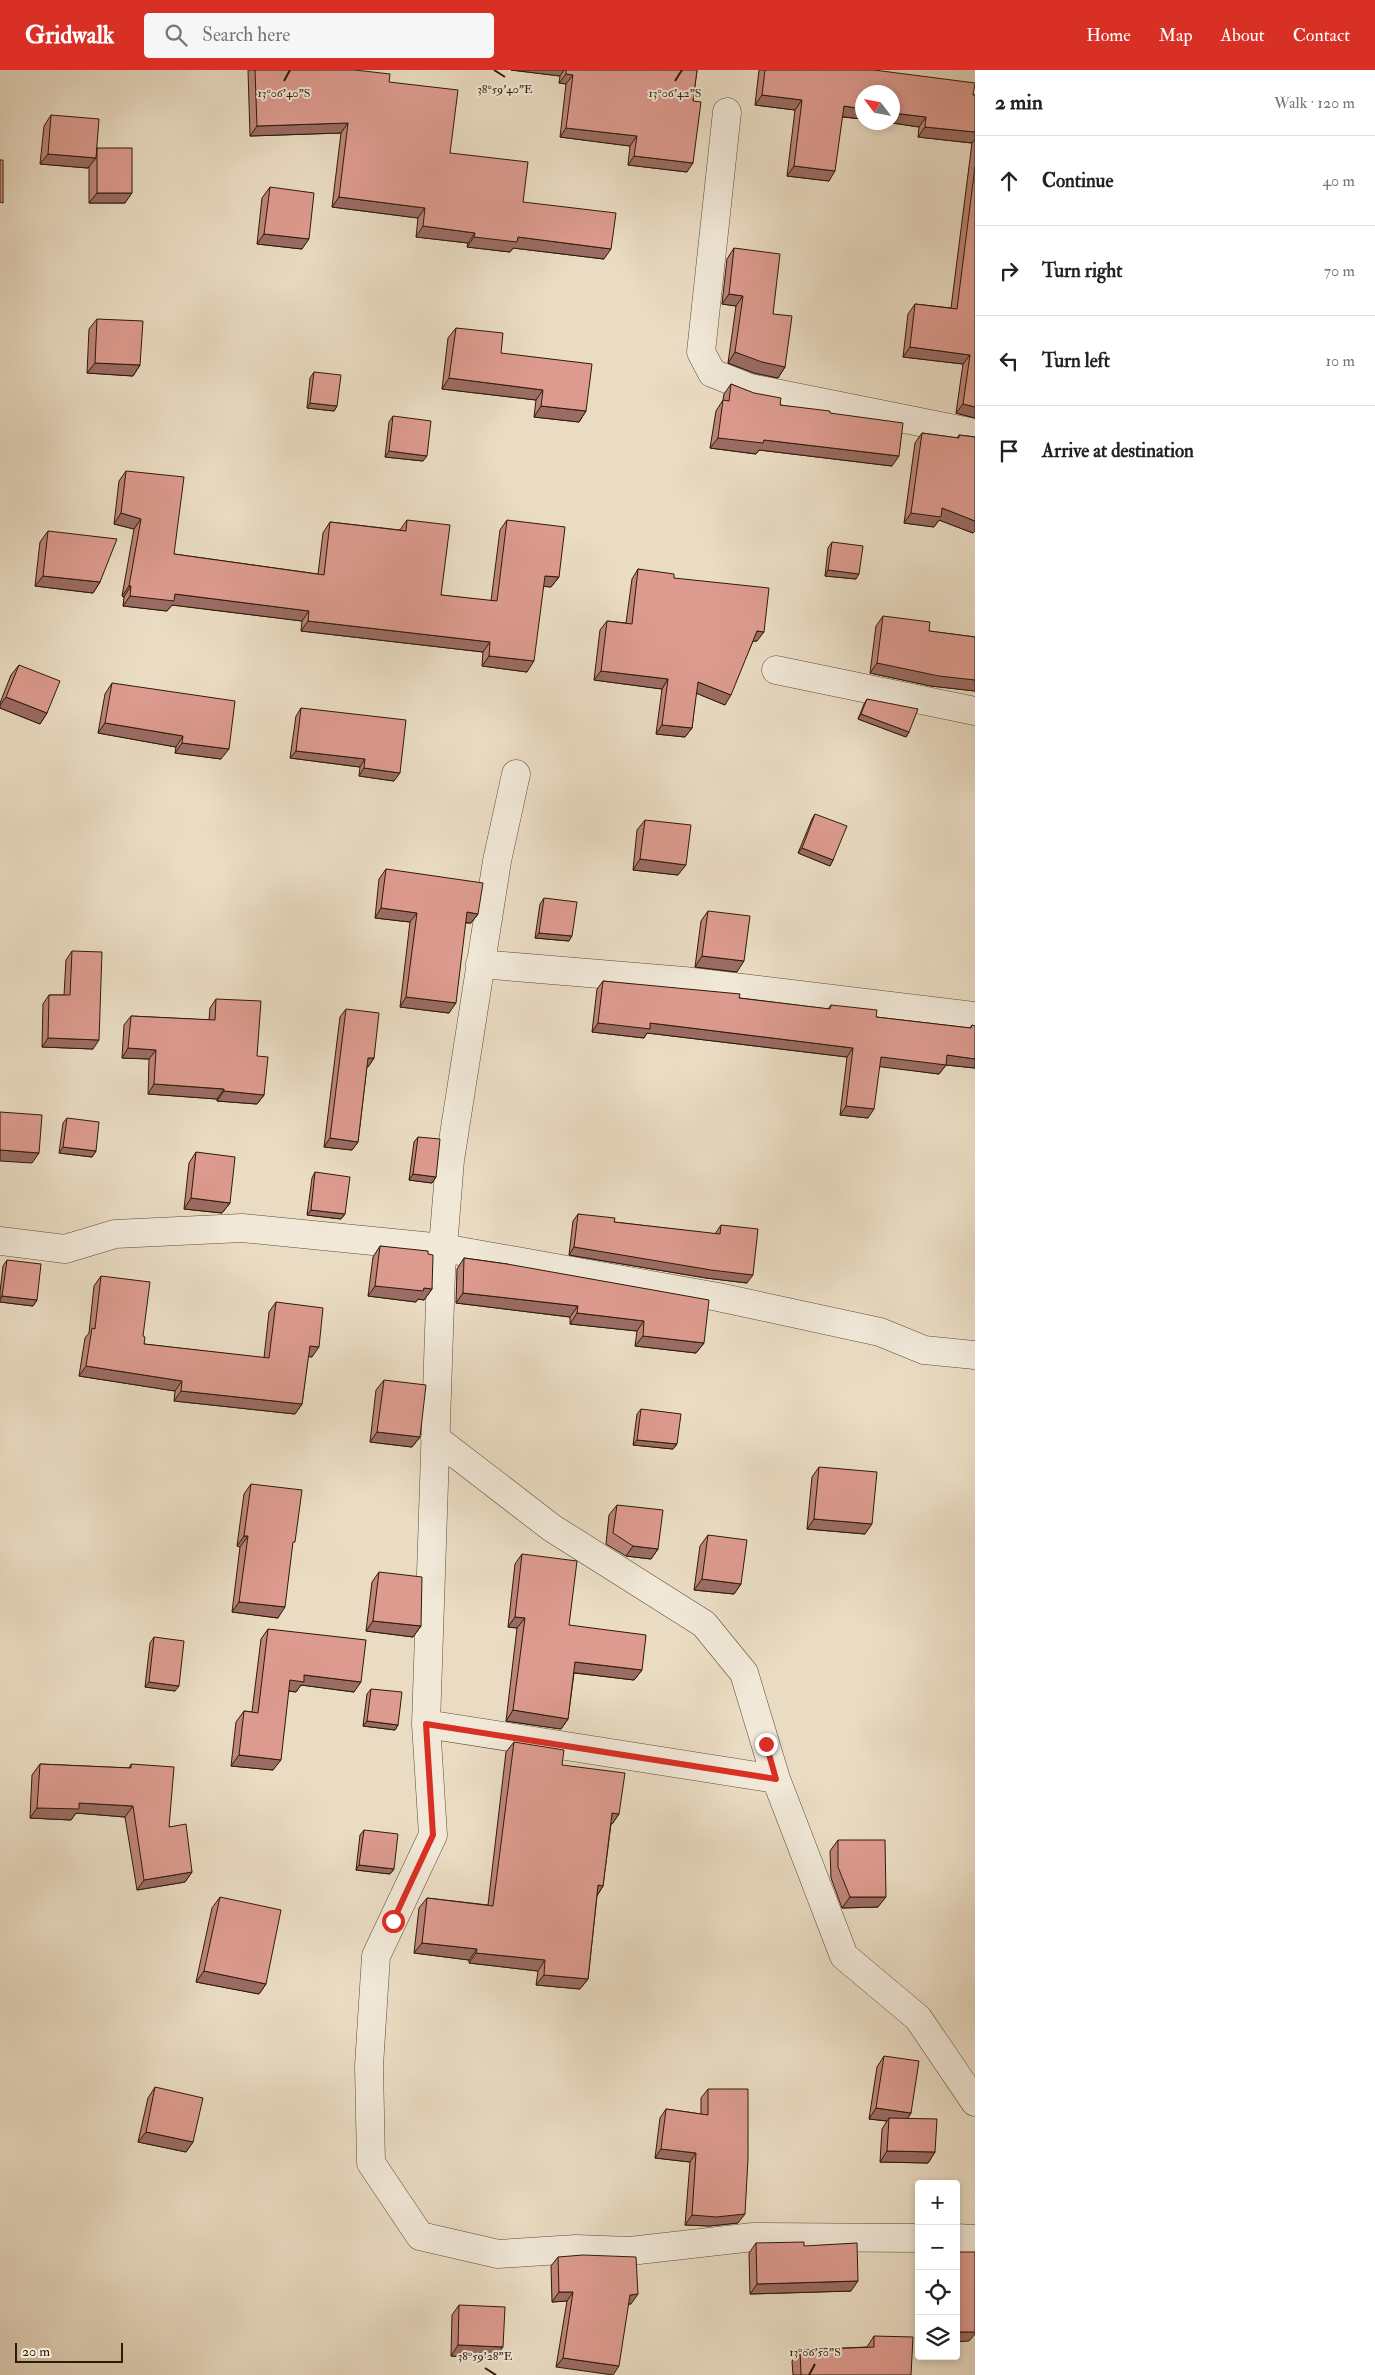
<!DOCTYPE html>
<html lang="en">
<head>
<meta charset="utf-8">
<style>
  body { margin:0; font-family:"IM FELL Double Pica",serif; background:#f6f6f6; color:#222 }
  .controls { position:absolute; right:15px; bottom:15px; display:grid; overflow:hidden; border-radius:5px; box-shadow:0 2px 8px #0003 }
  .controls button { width:45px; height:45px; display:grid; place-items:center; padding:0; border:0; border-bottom:1px solid #e0e0e0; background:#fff; color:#222; font:25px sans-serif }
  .compass { position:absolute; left:855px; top:15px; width:45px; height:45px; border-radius:50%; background:#fff; box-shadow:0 2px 8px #0003; rotate:302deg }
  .scale { position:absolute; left:15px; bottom:12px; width:108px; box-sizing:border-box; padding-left:5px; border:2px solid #2e1a05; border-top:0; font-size:14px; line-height:18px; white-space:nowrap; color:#2e1a05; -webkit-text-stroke:4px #f1e8d8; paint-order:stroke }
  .stop { position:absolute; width:15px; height:15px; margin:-11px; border:4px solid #d93025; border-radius:50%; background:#fff }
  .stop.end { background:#d93025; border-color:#fff; box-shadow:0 1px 5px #0008 }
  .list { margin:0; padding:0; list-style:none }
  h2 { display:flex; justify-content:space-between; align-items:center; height:65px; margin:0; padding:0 20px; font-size:21px }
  h2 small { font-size:16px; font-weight:400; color:#767676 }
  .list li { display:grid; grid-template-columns:32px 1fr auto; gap:15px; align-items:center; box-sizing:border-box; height:90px; padding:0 20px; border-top:1px solid #e0e0e0 }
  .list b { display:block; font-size:19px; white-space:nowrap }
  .list em { font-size:16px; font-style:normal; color:#767676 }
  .icon { flex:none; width:28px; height:28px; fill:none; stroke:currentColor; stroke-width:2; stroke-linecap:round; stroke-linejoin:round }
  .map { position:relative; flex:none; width:975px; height:2305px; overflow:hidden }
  header { display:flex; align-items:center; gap:30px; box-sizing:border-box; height:70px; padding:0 25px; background:#d93025; color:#fff }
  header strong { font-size:24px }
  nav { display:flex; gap:28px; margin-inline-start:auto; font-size:18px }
  .search { width:350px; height:45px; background:#f6f6f6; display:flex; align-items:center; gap:12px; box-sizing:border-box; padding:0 18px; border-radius:5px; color:#767676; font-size:19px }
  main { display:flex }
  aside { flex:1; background:#fff }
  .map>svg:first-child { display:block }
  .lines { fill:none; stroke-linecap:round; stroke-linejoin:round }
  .minor-casing { stroke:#5d4a34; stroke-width:29 }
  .minor { stroke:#f1e8d8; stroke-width:28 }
  .wall { fill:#be857b; stroke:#2e1a05 }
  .shaded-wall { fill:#9b6c64; stroke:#2e1a05 }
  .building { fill:#dd9b8f; stroke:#2e1a05 }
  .route { stroke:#d93025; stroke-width:6 }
  .ticks { fill:none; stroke:#2e1a05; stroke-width:2 }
  .ticks-label { font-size:12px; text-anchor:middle; fill:#2e1a05; stroke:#f1e8d8; stroke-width:4; stroke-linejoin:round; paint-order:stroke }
</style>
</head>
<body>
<header>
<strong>Gridwalk</strong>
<div class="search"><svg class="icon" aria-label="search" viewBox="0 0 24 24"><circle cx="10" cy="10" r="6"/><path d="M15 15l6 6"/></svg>Search here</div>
<nav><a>Home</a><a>Map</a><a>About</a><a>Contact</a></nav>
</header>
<main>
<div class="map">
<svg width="975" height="2305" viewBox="0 0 975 2305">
  <rect width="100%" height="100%" fill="#eadcc3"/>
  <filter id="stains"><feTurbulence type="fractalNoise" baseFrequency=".004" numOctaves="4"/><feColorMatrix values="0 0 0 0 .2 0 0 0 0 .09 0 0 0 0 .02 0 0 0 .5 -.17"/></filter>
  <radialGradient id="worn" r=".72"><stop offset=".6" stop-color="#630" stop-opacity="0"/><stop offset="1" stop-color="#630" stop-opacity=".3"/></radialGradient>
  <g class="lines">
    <defs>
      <path id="minor" d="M 727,42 L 701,282 L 712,303 L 750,318 L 975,363
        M 776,600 L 975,641
        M 516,704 L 497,791 L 450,1090 L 441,1202 L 426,1654 L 776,1709 L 844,1886 L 918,1948 L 975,2032
        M 480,894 L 684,911 L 975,946
        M 0,1171 L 65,1179 L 115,1164 L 242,1158 L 443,1178 L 718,1227 L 880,1262 L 924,1280 L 975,1285
        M 435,1368 L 552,1458 L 704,1554 L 744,1603 L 776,1709
        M 426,1654 L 433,1765 L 376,1886 L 369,1996 L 371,2093 L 420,2166 L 498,2184 L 576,2179 L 630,2181 L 753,2167 L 919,2168
        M 956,2168 L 975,2169"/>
    </defs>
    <!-- minor casing -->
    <use href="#minor" class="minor-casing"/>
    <!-- minor -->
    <use href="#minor" class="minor"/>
  </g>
  <!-- wall -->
  <path class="wall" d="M 248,0 L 355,0 L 389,12 L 450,83 L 523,132 L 604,189 L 513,178 L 510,182 L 467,177 L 468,173 L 416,167 L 418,148 L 332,137 L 341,63 L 250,66 Z
    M 511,0 L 697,0 L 693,31 L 687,102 L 628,95 L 630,76 L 560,67 L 566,14 L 559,13 L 560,6 Z
    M 759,0 L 874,0 L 975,25 L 975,348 L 956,343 L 963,294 L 903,287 L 908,244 L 915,234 L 951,238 L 972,73 L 918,67 L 919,57 L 886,52 L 892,52 L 862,22 L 862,49 L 842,47 L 829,111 L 787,106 L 795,40 L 755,35 Z
    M 51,45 L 97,78 L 125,133 L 89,133 L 89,97 L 88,98 L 40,94 L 44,56 Z
    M 270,117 L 302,179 L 257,174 L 262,128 Z
    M 734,178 L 773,244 L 785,297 L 778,308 L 754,303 L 728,293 L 736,236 L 722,234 L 727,189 Z
    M 97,249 L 140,295 L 133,306 L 87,303 L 89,259 Z
    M 456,258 L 501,283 L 586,341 L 579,352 L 534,347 L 536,330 L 442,319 L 448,268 Z
    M 314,302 L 337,336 L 334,341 L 307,338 L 310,308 Z
    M 731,314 L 780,335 L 830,343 L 892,396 L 759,380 L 756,384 L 710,378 L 716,341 L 723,330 L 724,324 Z
    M 393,346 L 423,391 L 385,387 L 389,352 Z
    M 922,363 L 957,368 L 959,365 L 975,367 L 975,461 L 973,463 L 939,450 L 934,457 L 904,453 L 915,373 Z
    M 126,401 L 174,484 L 318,504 L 323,463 L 330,452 L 400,460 L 407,450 L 441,525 L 491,531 L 500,460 L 507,450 L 559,507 L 551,517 L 543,516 L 527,602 L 482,596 L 483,582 L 301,561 L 302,551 L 172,535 L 167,541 L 123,536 L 124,527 L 122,526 L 134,459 L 114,454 L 119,411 Z
    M 48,461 L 100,512 L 93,523 L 35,516 L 40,472 Z
    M 832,472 L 856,509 L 825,506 L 828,478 Z
    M 638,499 L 674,508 L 757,571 L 753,571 L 725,635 L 696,623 L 692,658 L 685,667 L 656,664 L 662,619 L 594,610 L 600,560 L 607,551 L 626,553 L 632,509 Z
    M 883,546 L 929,561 L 975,567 L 975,621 L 931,616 L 870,603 L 876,556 Z
    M 19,595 L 47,643 L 40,654 L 0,638 L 0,633 L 11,605 Z
    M 112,613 L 221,689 L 175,683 L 176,677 L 98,663 L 105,624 Z
    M 867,629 L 909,662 L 906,667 L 858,649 L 864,634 Z
    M 301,638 L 394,711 L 359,706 L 360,697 L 290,688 L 296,646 Z
    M 815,744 L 833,790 L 830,796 L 798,783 L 812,749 Z
    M 645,750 L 678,805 L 633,800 L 637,760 Z
    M 386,799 L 478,844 L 471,853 L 465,853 L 449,943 L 400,937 L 410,852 L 375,848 L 379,809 Z
    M 544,828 L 569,871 L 535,868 L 540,834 Z
    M 708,841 L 737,902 L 695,897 L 701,851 Z
    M 72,881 L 93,979 L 42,977 L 43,934 L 49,925 L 64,925 L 66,890 Z
    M 603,911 L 828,939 L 831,935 L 876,947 L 970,958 L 972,955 L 975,956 L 975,998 L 946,995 L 939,1004 L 879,996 L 868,1048 L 840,1045 L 847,987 L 647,963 L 644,968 L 592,962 L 597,919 Z
    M 216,929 L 257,986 L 264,1025 L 257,1034 L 217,1031 L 217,1029 L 148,1024 L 149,989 L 122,988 L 124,955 L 131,946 L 209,950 L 210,938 Z
    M 346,939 L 374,988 L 368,997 L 367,996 L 358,1072 L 352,1080 L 324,1077 L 340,947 Z
    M 67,1048 L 96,1081 L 92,1087 L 59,1083 L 63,1053 Z
    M 418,1067 L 436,1107 L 432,1113 L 409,1110 L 414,1072 Z
    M 196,1082 L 230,1133 L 222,1143 L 184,1139 L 189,1093 Z
    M 315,1102 L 345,1144 L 341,1149 L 307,1145 L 312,1108 Z
    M 578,1144 L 614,1152 L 715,1164 L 721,1155 L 747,1213 L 706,1208 L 569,1185 L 573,1151 Z
    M 380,1176 L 428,1184 L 432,1219 L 424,1230 L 418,1229 L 416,1232 L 368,1226 L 373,1187 Z
    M 464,1188 L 507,1194 L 704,1273 L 696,1283 L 635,1276 L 637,1261 L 570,1254 L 570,1247 L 456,1233 L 457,1199 Z
    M 7,1190 L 37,1230 L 33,1236 L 0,1232 L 0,1222 L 3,1196 Z
    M 101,1206 L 143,1266 L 144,1274 L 264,1288 L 269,1242 L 276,1232 L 312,1287 L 308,1286 L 302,1334 L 295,1344 L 174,1331 L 175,1321 L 79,1306 L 85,1268 L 89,1263 L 94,1216 Z
    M 384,1310 L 420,1367 L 412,1377 L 370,1372 L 376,1320 Z
    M 641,1339 L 677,1374 L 673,1379 L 633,1375 L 637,1344 Z
    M 819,1397 L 865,1464 L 807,1459 L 812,1407 Z
    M 251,1414 L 292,1477 L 278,1548 L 232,1542 L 240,1477 L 237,1476 L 244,1424 Z
    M 617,1435 L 658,1479 L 651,1489 L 626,1486 L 606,1474 L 609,1445 Z
    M 708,1465 L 741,1514 L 734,1524 L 694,1520 L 700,1476 Z
    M 522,1484 L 569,1555 L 642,1600 L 634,1610 L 574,1603 L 568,1649 L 561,1659 L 506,1651 L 517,1558 L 508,1557 L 515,1494 Z
    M 379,1502 L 421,1556 L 413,1567 L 366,1561 L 372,1512 Z
    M 268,1559 L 354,1622 L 301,1615 L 296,1622 L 288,1621 L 273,1700 L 231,1696 L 236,1652 L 244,1641 L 252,1642 L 261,1569 Z
    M 154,1567 L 175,1621 L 145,1617 L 150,1573 Z
    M 371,1619 L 398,1655 L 395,1660 L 363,1656 L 367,1624 Z
    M 514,1672 L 562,1695 L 619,1744 L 612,1754 L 611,1754 L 603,1816 L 597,1826 L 588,1909 L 580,1919 L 536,1915 L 538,1901 L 469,1893 L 469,1890 L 414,1883 L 419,1838 L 427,1828 L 488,1835 L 506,1682 Z
    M 40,1694 L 129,1698 L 131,1694 L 169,1757 L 192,1802 L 185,1812 L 137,1820 L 125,1747 L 76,1743 L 71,1750 L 30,1748 L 32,1705 Z
    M 364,1760 L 394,1799 L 390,1804 L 356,1800 L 360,1765 Z
    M 838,1770 L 878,1837 L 842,1838 L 831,1808 L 830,1781 Z
    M 220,1827 L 266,1914 L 259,1924 L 196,1912 L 212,1838 Z
    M 884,1986 L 911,2043 L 907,2049 L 935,2082 L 928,2093 L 880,2092 L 882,2059 L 887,2051 L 869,2049 L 877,1997 Z
    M 155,2017 L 193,2072 L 186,2082 L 138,2072 L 148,2028 Z
    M 708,2019 L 738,2153 L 709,2156 L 685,2155 L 690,2092 L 655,2088 L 660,2048 L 666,2039 L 701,2044 L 701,2028 Z
    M 756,2173 L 851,2221 L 750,2224 L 749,2183 Z
    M 558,2187 L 631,2234 L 629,2234 L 556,2297 L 567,2231 L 552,2232 L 551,2196 Z
    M 459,2235 L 495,2288 L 451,2286 L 452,2245 Z
    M 874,2266 L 911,2305 L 793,2305 L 792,2291 L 800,2280 L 867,2277 Z"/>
  <!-- shaded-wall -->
  <path class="shaded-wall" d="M 511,0 L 564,0 L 560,6 Z
    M 566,4 L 573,5 L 566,14 L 559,13 Z
    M 762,25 L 802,30 L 795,40 L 755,35 Z
    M 844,36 L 862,39 L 862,49 L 837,46 Z
    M 892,43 L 926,47 L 919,57 L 886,52 L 892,52 Z
    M 348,53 L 341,63 L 250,66 L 257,56 Z
    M 925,57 L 975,62 L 975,69 L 972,73 L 918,67 Z
    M 566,58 L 637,66 L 630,76 L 560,67 Z
    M 48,84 L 96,88 L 88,98 L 40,94 Z
    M 634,86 L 693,93 L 687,102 L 628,95 Z
    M 794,96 L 835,101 L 829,111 L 787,106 Z
    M 97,123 L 132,123 L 125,133 L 89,133 Z
    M 339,127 L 425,138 L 418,148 L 332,137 Z
    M 423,156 L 475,163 L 468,173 L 416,167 Z
    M 264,164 L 309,169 L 302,179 L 257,174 Z
    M 474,167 L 518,167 L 611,179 L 604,189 L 513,178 L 510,182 L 467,177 Z
    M 729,224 L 743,226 L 736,236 L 722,234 Z
    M 910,277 L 970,285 L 963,294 L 903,287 Z
    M 735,282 L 785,297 L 778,308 L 754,303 L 728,293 Z
    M 95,293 L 140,295 L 133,306 L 87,303 Z
    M 449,308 L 543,320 L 536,330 L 442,319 Z
    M 310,333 L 337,336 L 334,341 L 307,338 Z
    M 963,334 L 975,337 L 975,348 L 956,343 Z
    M 541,336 L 586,341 L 579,352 L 534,347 Z
    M 718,368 L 764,370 L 899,386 L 892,396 L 759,380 L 756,384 L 710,378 Z
    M 389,381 L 427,386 L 423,391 L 385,387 Z
    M 942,438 L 975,451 L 975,461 L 973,463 L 939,450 L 934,457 L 904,453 L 911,443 Z
    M 121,443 L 141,449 L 134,459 L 114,454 Z
    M 828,500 L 859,504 L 856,509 L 825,506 Z
    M 43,506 L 100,512 L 93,523 L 35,516 Z
    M 545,506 L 559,507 L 551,517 L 538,516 Z
    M 129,516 L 131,516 L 124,527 L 122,526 Z
    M 175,524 L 309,541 L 302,551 L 172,535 L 167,541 L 123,536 L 130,526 Z
    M 308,551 L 490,572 L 483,582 L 301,561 Z
    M 757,561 L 764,562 L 757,571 L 750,571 Z
    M 489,586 L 534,591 L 527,602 L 482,596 Z
    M 877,593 L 975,610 L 975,621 L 931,616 L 870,603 Z
    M 601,601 L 668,609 L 662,619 L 594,610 Z
    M 698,612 L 731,625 L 725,635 L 691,621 Z
    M 6,627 L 47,643 L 40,654 L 0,638 L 0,635 Z
    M 861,644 L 909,662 L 906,667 L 858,649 Z
    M 105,653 L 183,666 L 176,677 L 98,663 Z
    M 662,655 L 692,658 L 685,667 L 656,664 Z
    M 182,673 L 229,679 L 221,689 L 175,683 Z
    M 296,681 L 365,689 L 360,697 L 290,688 Z
    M 364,698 L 400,703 L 394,711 L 359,706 Z
    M 802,778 L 833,790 L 830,796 L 798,783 Z
    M 640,789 L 686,795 L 678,805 L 633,800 Z
    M 381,838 L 417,843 L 410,852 L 375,848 Z
    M 467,842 L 478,844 L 471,853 L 460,852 Z
    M 539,863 L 572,866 L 569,871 L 535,868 Z
    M 702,886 L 744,891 L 737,902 L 695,897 Z
    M 406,927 L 456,933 L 449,943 L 400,937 Z
    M 598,953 L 650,953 L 853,978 L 847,987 L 647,963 L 644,968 L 592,962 Z
    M 48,968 L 99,970 L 93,979 L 42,977 Z
    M 128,978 L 156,980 L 149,989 L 122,988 Z
    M 947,985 L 975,989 L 975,998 L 946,995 L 939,1004 L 874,996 L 881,987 Z
    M 368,988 L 374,988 L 368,997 L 362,996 Z
    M 154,1014 L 224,1019 L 217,1029 L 148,1024 Z
    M 224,1021 L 264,1025 L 257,1034 L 217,1031 Z
    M 846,1036 L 874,1039 L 868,1048 L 840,1045 Z
    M 330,1068 L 358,1072 L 352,1080 L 324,1077 Z
    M 63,1077 L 96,1081 L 92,1087 L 59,1083 Z
    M 0,1080 L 39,1083 L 32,1093 L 0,1091 Z
    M 413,1104 L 436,1107 L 432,1113 L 409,1110 Z
    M 191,1128 L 230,1133 L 222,1143 L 184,1139 Z
    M 311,1140 L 345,1144 L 341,1149 L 307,1145 Z
    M 574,1177 L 753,1205 L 747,1213 L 706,1208 L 569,1185 Z
    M 375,1216 L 424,1218 L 432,1219 L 424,1230 L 418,1229 L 416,1232 L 368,1226 Z
    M 463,1223 L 578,1236 L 570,1247 L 456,1233 Z
    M 2,1226 L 37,1230 L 33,1236 L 0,1232 L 0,1230 Z
    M 577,1243 L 644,1251 L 637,1261 L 570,1254 Z
    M 643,1266 L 704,1273 L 696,1283 L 635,1276 Z
    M 310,1276 L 319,1277 L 312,1287 L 303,1286 Z
    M 86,1296 L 182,1311 L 175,1321 L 79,1306 Z
    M 181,1321 L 302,1334 L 295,1344 L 174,1331 Z
    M 377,1362 L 420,1367 L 412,1377 L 370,1372 Z
    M 637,1370 L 677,1374 L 673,1379 L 633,1375 Z
    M 814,1449 L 872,1454 L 865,1464 L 807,1459 Z
    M 244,1466 L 248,1466 L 240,1477 L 237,1476 Z
    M 633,1476 L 658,1479 L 651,1489 L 626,1486 Z
    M 702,1509 L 741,1514 L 734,1524 L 694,1520 Z
    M 239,1532 L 285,1537 L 278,1548 L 232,1542 Z
    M 515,1547 L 525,1548 L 517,1558 L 508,1557 Z
    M 373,1551 L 421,1556 L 413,1567 L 366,1561 Z
    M 575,1592 L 642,1600 L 634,1610 L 568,1602 Z
    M 304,1605 L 361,1612 L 354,1622 L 301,1615 L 296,1622 L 282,1620 L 290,1610 Z
    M 149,1612 L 179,1616 L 175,1621 L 145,1617 Z
    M 513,1640 L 568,1649 L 561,1659 L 506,1651 Z
    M 367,1651 L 398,1655 L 395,1660 L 363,1656 Z
    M 239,1685 L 281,1690 L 273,1700 L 231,1696 Z
    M 79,1733 L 133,1736 L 125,1747 L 76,1743 L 71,1750 L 30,1748 L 37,1738 Z
    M 612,1743 L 619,1744 L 612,1754 L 605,1753 Z
    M 359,1795 L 394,1799 L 390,1804 L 356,1800 Z
    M 192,1802 L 185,1812 L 137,1820 L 144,1810 Z
    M 598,1815 L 603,1816 L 596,1827 Z
    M 850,1827 L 886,1827 L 878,1837 L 842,1838 Z
    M 422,1873 L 477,1879 L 469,1890 L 414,1883 Z
    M 476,1883 L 545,1890 L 538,1901 L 469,1893 Z
    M 204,1901 L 266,1914 L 259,1924 L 196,1912 Z
    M 544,1905 L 588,1909 L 580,1919 L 536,1915 Z
    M 876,2038 L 911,2043 L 904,2054 L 889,2048 L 887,2051 L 869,2049 Z
    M 146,2062 L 193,2072 L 186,2082 L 138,2072 Z
    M 661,2079 L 696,2083 L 690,2092 L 655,2088 Z
    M 887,2081 L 935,2082 L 928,2093 L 880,2092 Z
    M 745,2144 L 738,2153 L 709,2156 L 685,2155 L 692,2145 Z
    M 858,2211 L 851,2221 L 750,2224 L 757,2214 Z
    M 559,2222 L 573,2222 L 567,2231 L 552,2232 Z
    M 638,2224 L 631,2234 L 623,2234 L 630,2225 Z
    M 956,2262 L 975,2262 L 975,2264 L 969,2271 L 956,2272 Z
    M 458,2275 L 503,2277 L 495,2288 L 451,2286 Z
    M 563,2288 L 619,2296 L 613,2305 L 556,2297 Z"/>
  <!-- building -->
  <path class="building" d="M 255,0 L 355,0 L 390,4 L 389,12 L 458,20 L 450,83 L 528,92 L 523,132 L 616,143 L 611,179 L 518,167 L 517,172 L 474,167 L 475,163 L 423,156 L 425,138 L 339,127 L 348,53 L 257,56 Z
    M 566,0 L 697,0 L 693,31 L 701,32 L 693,93 L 634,86 L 637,66 L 566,58 L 573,5 L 566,4 Z
    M 765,0 L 874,0 L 975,13 L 973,25 L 975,25 L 975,62 L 925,57 L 926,47 L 892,43 L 892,22 L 862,22 L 862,39 L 844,36 L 835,101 L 794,96 L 802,30 L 762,25 Z
    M 51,45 L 99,49 L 96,88 L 48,84 Z
    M 97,78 L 132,78 L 132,123 L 97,123 Z
    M 0,90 L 3,90 L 3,133 L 0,132 Z
    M 975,97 L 975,337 L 963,334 L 970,285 L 910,277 L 915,234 L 957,239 Z
    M 270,117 L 314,123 L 309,169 L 264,164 Z
    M 734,178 L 780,184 L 773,244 L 792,246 L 785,297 L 762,292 L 735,282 L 743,226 L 729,224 Z
    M 97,249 L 143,251 L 140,295 L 95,293 Z
    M 456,258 L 503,263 L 501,283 L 592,294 L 586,341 L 541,336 L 543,320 L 449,308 Z
    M 314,302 L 341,305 L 337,336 L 310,333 Z
    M 731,314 L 754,323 L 781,328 L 780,335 L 830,341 L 830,343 L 903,353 L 899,386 L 764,370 L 763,373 L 718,368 L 723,330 L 729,331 Z
    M 393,346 L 431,351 L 427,386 L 389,381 Z
    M 922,363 L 959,368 L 959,365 L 975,367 L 975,451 L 942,438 L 941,447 L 911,443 Z
    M 126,401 L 184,407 L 174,484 L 324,505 L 330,452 L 406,461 L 407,450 L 450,455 L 441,525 L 497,531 L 507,450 L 565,457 L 559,507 L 545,506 L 534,591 L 489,586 L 490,572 L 308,551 L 309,541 L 175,524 L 174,531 L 130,526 L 131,516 L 129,516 L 141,449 L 121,443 Z
    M 48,461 L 117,469 L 100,512 L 43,506 Z
    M 832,472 L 863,476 L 859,504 L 828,500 Z
    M 638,499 L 674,504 L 674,508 L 769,518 L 764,562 L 757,561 L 731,625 L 698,612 L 692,658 L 662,655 L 668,609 L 601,601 L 607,551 L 632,554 Z
    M 883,546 L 930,552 L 929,561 L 975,567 L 975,610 L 939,606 L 877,593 Z
    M 19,595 L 60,611 L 47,643 L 6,627 Z
    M 112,613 L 235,631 L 229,679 L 182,673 L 183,666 L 105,653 Z
    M 867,629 L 918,639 L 909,662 L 861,644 Z
    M 301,638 L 406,650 L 400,703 L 364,698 L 365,689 L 296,681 Z
    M 815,744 L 847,756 L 833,790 L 802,778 Z
    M 645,750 L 691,755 L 686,795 L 640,789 Z
    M 386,799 L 483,813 L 478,844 L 467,842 L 456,933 L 406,927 L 417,843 L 381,838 Z
    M 544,828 L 577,832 L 572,866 L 539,863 Z
    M 708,841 L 750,846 L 744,891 L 702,886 Z
    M 72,881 L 102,882 L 99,970 L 48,968 L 49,925 L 70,925 Z
    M 603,911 L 740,924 L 739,928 L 830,939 L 831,935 L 877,940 L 876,947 L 971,958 L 972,955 L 975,956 L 975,989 L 947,985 L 946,995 L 881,987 L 874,1039 L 846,1036 L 853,978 L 650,953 L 650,959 L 598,953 Z
    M 216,929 L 261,931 L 257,986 L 268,987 L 264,1025 L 224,1021 L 224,1019 L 154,1014 L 156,980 L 128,978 L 131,946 L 215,950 Z
    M 346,939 L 379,943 L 374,988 L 368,988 L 358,1072 L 330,1068 Z
    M 0,1042 L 42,1045 L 39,1083 L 0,1080 Z
    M 67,1048 L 99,1052 L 96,1081 L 63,1077 Z
    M 418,1067 L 440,1069 L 436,1107 L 413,1104 Z
    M 196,1082 L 235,1087 L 230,1133 L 191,1128 Z
    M 315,1102 L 350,1107 L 345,1144 L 311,1140 Z
    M 578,1144 L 615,1148 L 614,1152 L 720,1164 L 721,1155 L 758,1159 L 753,1205 L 711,1200 L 574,1177 Z
    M 380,1176 L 428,1181 L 428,1184 L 433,1185 L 432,1219 L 424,1218 L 423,1221 L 375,1216 Z
    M 464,1188 L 507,1194 L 709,1230 L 704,1273 L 643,1266 L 644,1251 L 577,1243 L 578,1236 L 463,1223 Z
    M 7,1190 L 41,1194 L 37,1230 L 2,1226 Z
    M 101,1206 L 150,1212 L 143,1266 L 145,1267 L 144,1274 L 269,1288 L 276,1232 L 323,1238 L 319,1277 L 310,1276 L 302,1334 L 181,1321 L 182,1311 L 86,1296 L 92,1258 L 95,1259 Z
    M 384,1310 L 426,1315 L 420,1367 L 377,1362 Z
    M 641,1339 L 681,1344 L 677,1374 L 637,1370 Z
    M 819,1397 L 877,1402 L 872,1454 L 814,1449 Z
    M 251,1414 L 302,1420 L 295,1472 L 293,1472 L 285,1537 L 239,1532 L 248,1466 L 244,1466 Z
    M 617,1435 L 663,1440 L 658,1479 L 633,1476 L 613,1463 Z
    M 708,1465 L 747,1470 L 741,1514 L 702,1509 Z
    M 522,1484 L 577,1491 L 569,1555 L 646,1565 L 642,1600 L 575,1592 L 568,1649 L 513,1640 L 525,1548 L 515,1547 Z
    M 379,1502 L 422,1507 L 421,1556 L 373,1551 Z
    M 268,1559 L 366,1570 L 361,1612 L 304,1605 L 304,1612 L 290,1610 L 281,1690 L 239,1685 L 244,1641 L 258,1643 Z
    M 154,1567 L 184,1571 L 179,1616 L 149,1612 Z
    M 371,1619 L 402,1622 L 398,1655 L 367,1651 Z
    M 514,1672 L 564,1680 L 562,1695 L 625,1703 L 619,1744 L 612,1743 L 603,1816 L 598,1815 L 588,1909 L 544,1905 L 545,1890 L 476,1883 L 477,1879 L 422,1873 L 427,1828 L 493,1836 Z
    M 40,1694 L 131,1698 L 131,1694 L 174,1697 L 169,1757 L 186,1754 L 192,1802 L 144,1810 L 133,1736 L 79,1733 L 79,1739 L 37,1738 Z
    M 364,1760 L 398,1764 L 394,1799 L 359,1795 Z
    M 838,1770 L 885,1770 L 886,1827 L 850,1827 L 838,1797 Z
    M 220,1827 L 281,1840 L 266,1914 L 204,1901 Z
    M 884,1986 L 919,1991 L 911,2043 L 876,2038 Z
    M 155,2017 L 203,2028 L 193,2072 L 146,2062 Z
    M 708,2019 L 748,2019 L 748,2089 L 745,2144 L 716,2147 L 692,2145 L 696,2083 L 661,2079 L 666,2039 L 708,2045 Z
    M 889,2048 L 937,2049 L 935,2082 L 887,2081 Z
    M 804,2172 L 804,2176 L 857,2173 L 858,2211 L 757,2214 L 756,2173 Z
    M 956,2182 L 975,2182 L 975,2262 L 956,2262 Z
    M 583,2185 L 636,2187 L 638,2224 L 630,2225 L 619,2296 L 563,2288 L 573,2222 L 559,2222 L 558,2187 Z
    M 459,2235 L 505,2237 L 503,2277 L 458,2275 Z
    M 874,2266 L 913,2267 L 911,2305 L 801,2305 L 800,2280 L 874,2277 Z"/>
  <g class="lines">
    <!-- route -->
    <path class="route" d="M 393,1851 L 433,1765 L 426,1654 L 776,1709 L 766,1674"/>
  </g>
  <!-- ticks -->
  <path class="ticks" d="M 494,0 L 505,7M 284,11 L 290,0M 675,11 L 682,0M 485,2298 L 496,2305M 809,2305 L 815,2294"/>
  <g class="ticks-label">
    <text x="505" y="23">38°59'40"E</text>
    <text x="284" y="27">13°06'40"S</text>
    <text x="675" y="27">13°06'42"S</text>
    <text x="815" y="2286">13°06'50"S</text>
    <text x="485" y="2290">38°59'28"E</text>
  </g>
  <rect width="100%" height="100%" filter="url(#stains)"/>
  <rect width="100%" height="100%" fill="url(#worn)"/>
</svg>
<div class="controls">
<button>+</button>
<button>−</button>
<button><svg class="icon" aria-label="locate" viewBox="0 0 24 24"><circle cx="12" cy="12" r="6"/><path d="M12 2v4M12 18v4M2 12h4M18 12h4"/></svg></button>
<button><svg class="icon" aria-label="layers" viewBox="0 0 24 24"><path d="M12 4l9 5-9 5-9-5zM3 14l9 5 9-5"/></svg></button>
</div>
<svg class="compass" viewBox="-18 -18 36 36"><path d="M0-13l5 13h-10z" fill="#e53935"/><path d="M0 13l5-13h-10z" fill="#767676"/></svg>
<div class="scale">20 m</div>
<div class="stop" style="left:393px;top:1851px"></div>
<div class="stop end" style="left:766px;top:1674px"></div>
</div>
<aside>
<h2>2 min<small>Walk · 120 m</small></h2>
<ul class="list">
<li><svg class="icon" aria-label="ahead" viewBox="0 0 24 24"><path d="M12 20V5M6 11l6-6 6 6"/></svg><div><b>Continue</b></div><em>40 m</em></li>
<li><svg class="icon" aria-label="right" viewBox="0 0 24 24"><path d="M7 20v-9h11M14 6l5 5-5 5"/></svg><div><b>Turn right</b></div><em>70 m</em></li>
<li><svg class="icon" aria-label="left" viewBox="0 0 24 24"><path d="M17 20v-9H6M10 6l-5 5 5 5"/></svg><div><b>Turn left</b></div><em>10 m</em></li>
<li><svg class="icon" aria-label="arrive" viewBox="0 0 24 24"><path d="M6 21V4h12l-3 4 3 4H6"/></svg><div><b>Arrive at destination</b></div></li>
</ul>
</aside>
</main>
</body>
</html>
